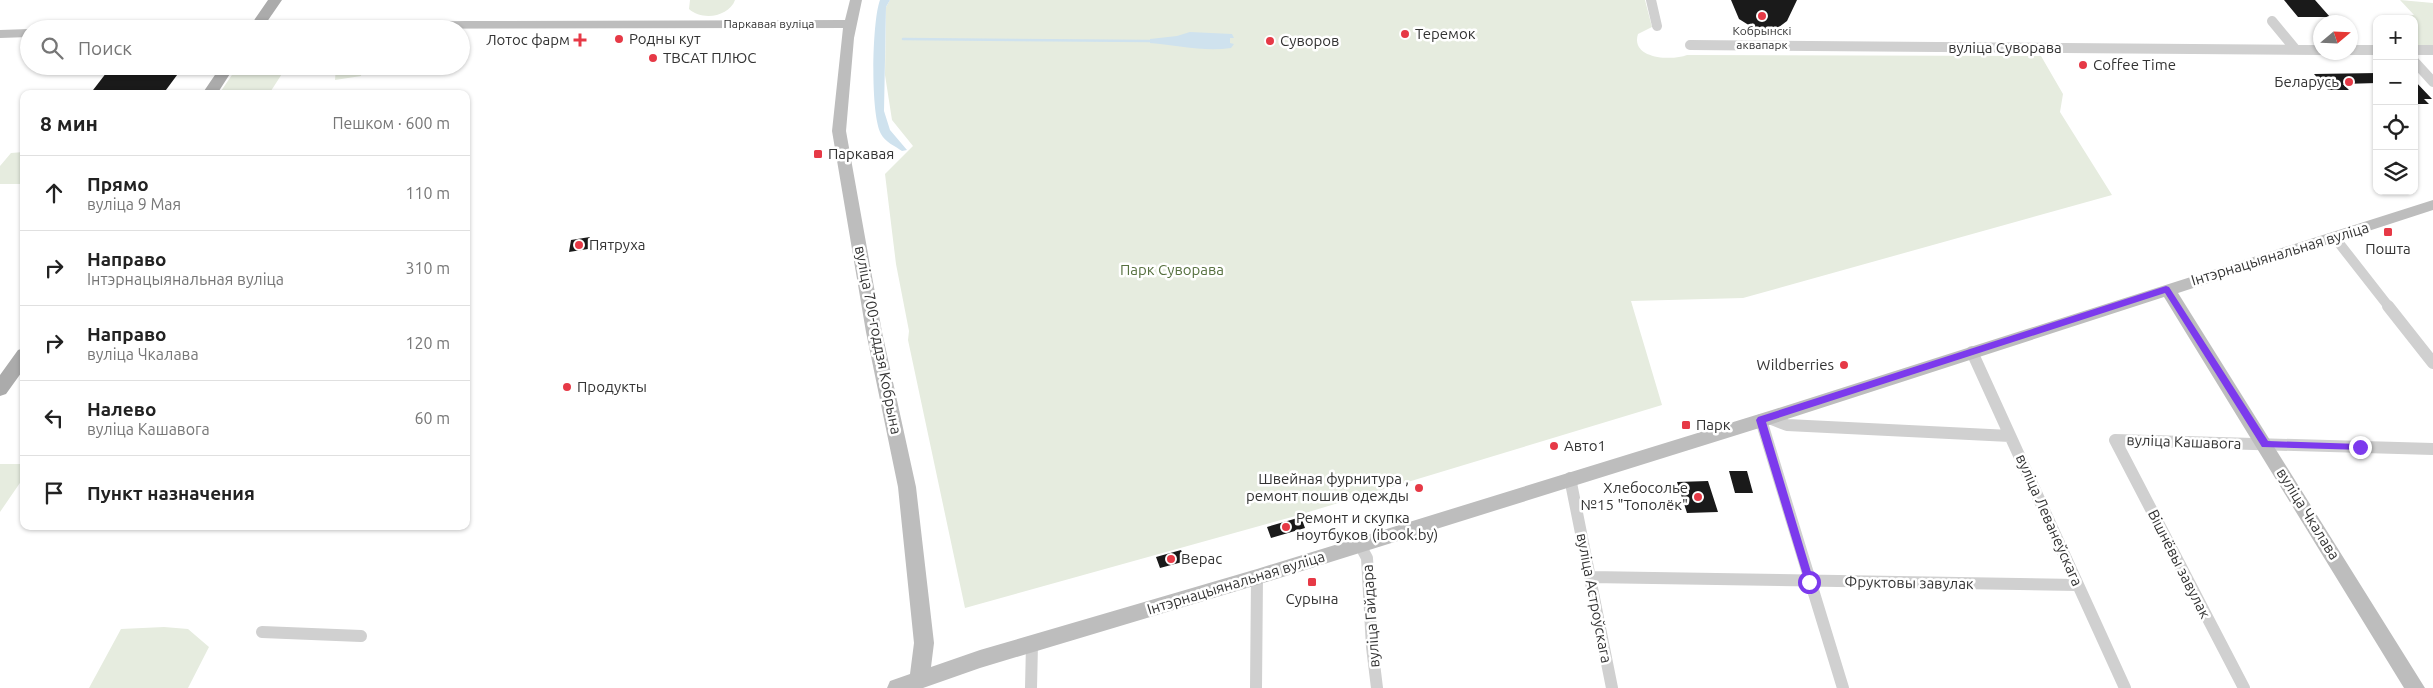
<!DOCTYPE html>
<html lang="ru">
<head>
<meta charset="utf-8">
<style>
  body { margin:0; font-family:Ubuntu,sans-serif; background:#f2f2f2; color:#222 }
  .controls { position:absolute; right:15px; top:15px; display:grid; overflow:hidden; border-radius:10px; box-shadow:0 1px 4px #0004 }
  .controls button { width:45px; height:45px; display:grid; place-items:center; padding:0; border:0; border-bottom:1px solid #e0e0e0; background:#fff; color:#222; font:25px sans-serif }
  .compass { position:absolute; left:2313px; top:15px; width:45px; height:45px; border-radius:50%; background:#fff; box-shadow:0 1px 4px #0004; rotate:71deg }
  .stop { position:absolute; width:15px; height:15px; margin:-11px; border:4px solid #7c3aed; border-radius:50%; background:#fff }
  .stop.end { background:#7c3aed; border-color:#fff; box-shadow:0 1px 5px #0008 }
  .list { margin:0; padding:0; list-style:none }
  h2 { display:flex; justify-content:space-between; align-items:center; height:65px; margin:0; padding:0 20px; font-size:21px }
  h2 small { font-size:16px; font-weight:400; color:#767676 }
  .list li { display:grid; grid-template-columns:32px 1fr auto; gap:15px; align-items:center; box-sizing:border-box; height:75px; padding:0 20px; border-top:1px solid #e0e0e0 }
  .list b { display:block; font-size:19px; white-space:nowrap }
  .list p { margin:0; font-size:16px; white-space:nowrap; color:#767676 }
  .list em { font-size:16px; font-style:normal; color:#767676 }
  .icon { flex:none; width:28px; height:28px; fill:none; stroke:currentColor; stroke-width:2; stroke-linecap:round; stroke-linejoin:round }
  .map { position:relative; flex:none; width:2433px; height:688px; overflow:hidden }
  .search { position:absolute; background:#fff; box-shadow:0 1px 4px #0004; left:20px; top:20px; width:450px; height:55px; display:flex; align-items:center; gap:12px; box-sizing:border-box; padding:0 18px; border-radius:28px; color:#767676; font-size:19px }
  .panel { position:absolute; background:#fff; box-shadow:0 1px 4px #0004; left:20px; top:90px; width:450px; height:440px; border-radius:10px }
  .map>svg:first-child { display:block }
  .green { fill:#e6ecdf }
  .water { fill:#cfe2ee }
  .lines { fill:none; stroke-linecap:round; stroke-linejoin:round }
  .stream { stroke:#cfe2ee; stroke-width:2.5 }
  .building { fill:#1a1a1a }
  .street-far1 { stroke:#d0d0d0; stroke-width:10 }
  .street { stroke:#d0d0d0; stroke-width:12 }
  .secondary { fill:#bdbdbd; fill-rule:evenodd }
  .primary { fill:#ababab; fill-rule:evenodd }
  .route { fill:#7c3aed }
  .poi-dot { fill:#e63946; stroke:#fff; stroke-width:2 }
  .labels { text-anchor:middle; stroke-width:5; stroke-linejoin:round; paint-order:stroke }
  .far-street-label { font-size:12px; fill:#333; stroke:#fff }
  .far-poi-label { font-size:12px; fill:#333; stroke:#fff }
  .poi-label { font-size:15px; fill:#333; stroke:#fff; text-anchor:start }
  .street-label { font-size:15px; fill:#333; stroke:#fff }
  .park-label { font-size:15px; fill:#56703f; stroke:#fff }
</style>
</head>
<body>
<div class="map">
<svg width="2433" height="688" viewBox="0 0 2433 688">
  <rect width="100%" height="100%" fill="#fff"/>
  <!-- green -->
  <path class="green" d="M 690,0 L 735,0 C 729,17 702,21 689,9 Z
    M 890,0 L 1645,0 L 1652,27 L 1638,34 C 1630,59 1672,61 1687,55 L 2041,56 L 2063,94 L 2060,112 L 2112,195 L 1743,298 L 1631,301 L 1662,405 L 1292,517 L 965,608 L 908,340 L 909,331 L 896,264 L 885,174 L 913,146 L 892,120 L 885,75 L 886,7 Z
    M 2400,0 L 2433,3 L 2433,49 L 2414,48 L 2414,19 L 2404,19 L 2401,16 L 2414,15 Z
    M 238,66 L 287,66 L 269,94 L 219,94 Z
    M 336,66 L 362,66 L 361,76 L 335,80 Z
    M 24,152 L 24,184 L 0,184 L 0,166 L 11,153 Z
    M 0,464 L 24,464 L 24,477 L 0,512 Z
    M 164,627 L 188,629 L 209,647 L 188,688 L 89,688 L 121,629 Z"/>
  <!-- water -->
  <path class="water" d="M 880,0 L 890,0 L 886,7 L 884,111 L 890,130 L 907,150 L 902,151 C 895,146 885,142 881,134 C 870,114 872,21 880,0 Z
    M 1190,32 L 1232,34 L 1234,38 L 1230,38 L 1230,43 L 1234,44 L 1231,48 C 1203,52 1178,45 1150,43 L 1150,39 L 1177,36 Z"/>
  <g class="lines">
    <!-- stream -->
    <path class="stream" d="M 903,39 L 1150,41"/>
  </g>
  <!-- building -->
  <path class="building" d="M 1731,0 L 1797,0 L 1787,21 L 1775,30 L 1755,29 L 1739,19 Z
    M 2284,0 L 2315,0 L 2330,17 L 2298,17 Z
    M 183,67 L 163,94 L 90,94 L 110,68 Z
    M 2377,73 L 2377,83 L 2343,84 L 2349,90 L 2328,90 L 2314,74 Z
    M 2414,80 L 2432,99 L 2424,99 L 2429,104 L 2414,104 Z
    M 590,237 L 588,249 L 569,252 L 571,240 Z
    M 1729,471 L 1747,471 L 1753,493 L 1735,493 Z
    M 1708,481 L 1718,512 L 1687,513 L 1677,482 Z
    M 1301,517 L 1305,528 L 1271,538 L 1267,527 Z
    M 1181,550 L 1186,561 L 1160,568 L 1156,557 Z"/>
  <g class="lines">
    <!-- street-far1 -->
    <path class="street-far1" d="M 1651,0 L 1657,26
      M 2272,21 L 2296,50
      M 1690,45 L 2320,50
      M 2350,50 L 2377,50
      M 2414,50 L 2433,50
      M 2414,61 L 2433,82
      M 2335,238 L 2389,307"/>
    <!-- street -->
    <path class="street" d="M 2388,306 L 2433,363
      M 1972,352 L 2125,688
      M 1769,418 L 1787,425 L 2010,436
      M 1761,420 L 1843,688
      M 1570,478 L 1612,688
      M 1360,545 L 1367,558 L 1372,647 L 1377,688
      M 1590,577 L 2078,585
      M 262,632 L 361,636
      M 1031,688 L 1032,644
      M 1256,688 L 1257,577
      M 2244,688 L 2115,440 L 2433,449"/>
    <!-- secondary -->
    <path class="secondary" d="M 850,0 L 862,0 L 854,38 L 846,131 L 882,332 L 916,487 L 934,643 L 931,667 L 980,650 L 1257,569 L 1769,411 L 2433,200 L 2433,210 L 2178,293 L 2425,688 L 2404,688 L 2164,297 L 1769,425 L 1257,585 L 980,668 L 923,688 L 887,688 L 890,681 L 910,674 L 914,643 L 898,487 L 866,332 L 832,131 L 843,28 L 203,29 L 209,25 L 465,21 L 845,20 Z
      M 29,29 L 29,37 L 0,38 L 0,30 Z"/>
    <!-- primary -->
    <path class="primary" d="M 268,0 L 282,0 L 262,29 L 248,29 Z
      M 221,66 L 235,66 L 217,94 L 202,94 Z
      M 24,348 L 24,369 L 6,394 L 0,396 L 0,375 L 18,350 Z"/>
  </g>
  <!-- route -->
  <path class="route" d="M 2166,286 L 2169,287 L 2268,441 L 2360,444 L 2364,447 L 2363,450 L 2262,447 L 2165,293 L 1766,422 L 1814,582 L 1813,585 L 1806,585 L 1756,420 L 1758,417 Z"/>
  <!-- markers -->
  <g class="poi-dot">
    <circle cx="1762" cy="16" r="5"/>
    <circle cx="1405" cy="34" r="5"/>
    <circle cx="619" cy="39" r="5"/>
    <path d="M577.5 32.5h5v5h5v5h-5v5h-5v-5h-5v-5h5z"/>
    <circle cx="1270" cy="41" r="5"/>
    <circle cx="653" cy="58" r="5"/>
    <circle cx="2083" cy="65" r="5"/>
    <circle cx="2349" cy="82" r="5"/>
    <rect x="813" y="149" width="10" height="10" rx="2.5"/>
    <rect x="2383" y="227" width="10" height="10" rx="2.5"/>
    <circle cx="579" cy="245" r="5"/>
    <circle cx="1844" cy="365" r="5"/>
    <circle cx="567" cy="387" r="5"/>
    <rect x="1681" y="420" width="10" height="10" rx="2.5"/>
    <circle cx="1554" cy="446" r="5"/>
    <circle cx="1419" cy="488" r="5"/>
    <circle cx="1698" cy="497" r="5"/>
    <circle cx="1286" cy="527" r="5"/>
    <circle cx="1171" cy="559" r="5"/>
    <rect x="1307" y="577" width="10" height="10" rx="2.5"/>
  </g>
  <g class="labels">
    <!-- far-street labels -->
    <g class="far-street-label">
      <text x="769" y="28">Паркавая вуліца</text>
    </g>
    <!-- far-poi labels -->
    <g class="far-poi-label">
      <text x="1762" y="35">Кобрынскі<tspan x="1762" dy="14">аквапарк</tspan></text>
    </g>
    <!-- poi labels -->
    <g class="poi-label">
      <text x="1415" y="39">Теремок</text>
      <text x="629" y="44">Родны кут</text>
      <text x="570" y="45" text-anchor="end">Лотос фарм</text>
      <text x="1280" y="46">Суворов</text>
      <text x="663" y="63">ТВСАТ ПЛЮС</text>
      <text x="2093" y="70">Coffee Time</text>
      <text x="2339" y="87" text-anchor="end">Беларусь</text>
      <text x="828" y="159">Паркавая</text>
      <text x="589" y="250">Пятруха</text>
      <text x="2388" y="254" text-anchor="middle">Пошта</text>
      <text x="1834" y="370" text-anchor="end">Wildberries</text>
      <text x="577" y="392">Продукты</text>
      <text x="1696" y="430">Парк</text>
      <text x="1564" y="451">Авто1</text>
      <text x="1409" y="484" text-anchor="end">Швейная фурнитура ,<tspan x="1409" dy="17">ремонт пошив одежды</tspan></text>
      <text x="1688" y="493" text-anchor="end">Хлебосолье<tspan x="1688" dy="17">№15 "Тополёк"</tspan></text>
      <text x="1296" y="523">Ремонт и скупка<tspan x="1296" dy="17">ноутбуков (ibook.by)</tspan></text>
      <text x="1181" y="564">Верас</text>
      <text x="1312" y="604" text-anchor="middle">Сурына</text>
    </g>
    <!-- street labels -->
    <g class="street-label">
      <text x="2005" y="53">вуліца Суворава</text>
      <text transform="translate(2280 254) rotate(-17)" y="5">Інтэрнацыянальная вуліца</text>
      <text transform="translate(878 340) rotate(79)" y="5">вуліца 700-годдзя Кобрына</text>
      <text transform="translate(2184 442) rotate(2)" y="5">вуліца Кашавога</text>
      <text transform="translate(2308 514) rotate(58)" y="5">вуліца Чкалава</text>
      <text transform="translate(2049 520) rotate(66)" y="5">вуліца Леванеўскага</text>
      <text transform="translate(2179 564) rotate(63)" y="5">Вішнёвы завулак</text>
      <text transform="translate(1236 583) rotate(-17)" y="5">Інтэрнацыянальная вуліца</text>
      <text transform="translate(1909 583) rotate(1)" y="5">Фруктовы завулак</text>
      <text transform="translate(1594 598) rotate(79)" y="5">вуліца Астроўскага</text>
      <text transform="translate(1371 616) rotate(-94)" y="5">вуліца Гайдара</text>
    </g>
    <!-- park labels -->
    <g class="park-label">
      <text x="1172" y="275">Парк Суворава</text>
    </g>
  </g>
</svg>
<div class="controls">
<button>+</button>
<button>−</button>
<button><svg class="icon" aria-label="locate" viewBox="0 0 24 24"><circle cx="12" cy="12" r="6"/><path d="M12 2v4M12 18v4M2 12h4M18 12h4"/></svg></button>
<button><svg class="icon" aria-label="layers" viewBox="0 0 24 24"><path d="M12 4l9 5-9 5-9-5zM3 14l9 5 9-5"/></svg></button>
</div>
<svg class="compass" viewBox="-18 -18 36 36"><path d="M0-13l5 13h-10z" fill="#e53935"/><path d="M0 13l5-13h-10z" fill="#767676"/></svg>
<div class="stop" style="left:1809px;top:582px"></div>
<div class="stop end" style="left:2360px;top:447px"></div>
<div class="search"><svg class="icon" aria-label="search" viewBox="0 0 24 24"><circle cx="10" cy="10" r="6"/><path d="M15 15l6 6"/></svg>Поиск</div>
<section class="panel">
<h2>8 мин<small>Пешком · 600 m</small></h2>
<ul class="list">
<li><svg class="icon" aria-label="ahead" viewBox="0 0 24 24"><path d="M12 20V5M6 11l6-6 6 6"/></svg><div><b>Прямо</b><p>вуліца 9 Мая</p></div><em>110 m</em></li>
<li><svg class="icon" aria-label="right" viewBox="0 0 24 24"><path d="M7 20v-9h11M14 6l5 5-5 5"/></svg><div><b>Направо</b><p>Інтэрнацыянальная вуліца</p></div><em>310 m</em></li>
<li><svg class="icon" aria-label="right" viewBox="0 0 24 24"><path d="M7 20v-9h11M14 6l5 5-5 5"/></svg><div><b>Направо</b><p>вуліца Чкалава</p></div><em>120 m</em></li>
<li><svg class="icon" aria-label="left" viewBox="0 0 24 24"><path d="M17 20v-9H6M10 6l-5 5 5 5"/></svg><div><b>Налево</b><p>вуліца Кашавога</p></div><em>60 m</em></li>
<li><svg class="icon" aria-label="arrive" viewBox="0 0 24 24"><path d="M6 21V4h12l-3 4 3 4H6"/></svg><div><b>Пункт назначения</b></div></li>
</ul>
</section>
</div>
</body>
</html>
